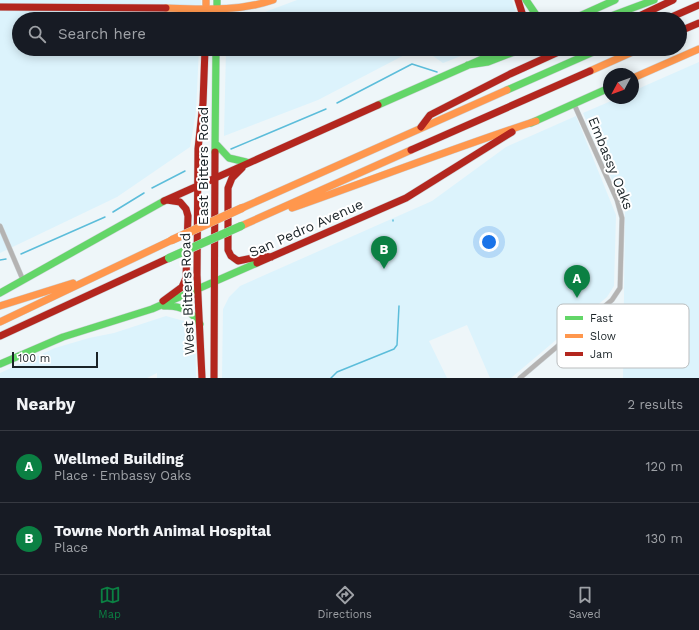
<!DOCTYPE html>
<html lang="en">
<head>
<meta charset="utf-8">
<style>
  body { margin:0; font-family:"Work Sans",sans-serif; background:#242831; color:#f1f3f6 }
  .compass { position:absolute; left:603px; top:68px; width:36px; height:36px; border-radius:50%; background:#171b24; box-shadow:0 2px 10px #0003; rotate:229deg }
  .scale { position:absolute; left:12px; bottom:10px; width:86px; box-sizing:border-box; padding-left:4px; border:2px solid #1a2327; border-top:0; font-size:11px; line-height:14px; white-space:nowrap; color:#1a2327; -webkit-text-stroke:3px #fff; paint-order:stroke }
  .you { position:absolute; left:489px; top:242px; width:14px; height:14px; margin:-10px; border:3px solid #fff; border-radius:50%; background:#1a73e8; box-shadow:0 0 0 6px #1a73e833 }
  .badge { display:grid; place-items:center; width:26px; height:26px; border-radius:50%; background:#0b8043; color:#fff; font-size:13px; font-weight:700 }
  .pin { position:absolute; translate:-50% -33px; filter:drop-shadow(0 1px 2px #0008) }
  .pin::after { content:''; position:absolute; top:21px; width:14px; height:12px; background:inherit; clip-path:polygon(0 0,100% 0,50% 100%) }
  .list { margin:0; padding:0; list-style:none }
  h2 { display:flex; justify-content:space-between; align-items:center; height:52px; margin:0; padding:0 16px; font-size:17px }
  h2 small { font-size:13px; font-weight:400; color:#9ea1a6 }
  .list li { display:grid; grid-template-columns:26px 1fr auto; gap:12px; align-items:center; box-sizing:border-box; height:72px; padding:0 16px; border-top:1px solid #363941 }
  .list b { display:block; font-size:15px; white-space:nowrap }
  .list p { margin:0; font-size:13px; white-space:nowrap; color:#9ea1a6 }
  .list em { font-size:13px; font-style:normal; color:#9ea1a6 }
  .icon { flex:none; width:22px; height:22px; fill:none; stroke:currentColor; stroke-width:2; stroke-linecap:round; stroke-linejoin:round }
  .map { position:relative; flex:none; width:699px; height:378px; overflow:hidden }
  .search { position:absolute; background:#171b24; box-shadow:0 2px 10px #0003; left:12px; right:12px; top:12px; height:44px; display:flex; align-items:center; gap:10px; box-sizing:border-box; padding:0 14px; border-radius:22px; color:#9ea1a6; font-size:15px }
  .sheet { height:196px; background:#171b24 }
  nav { display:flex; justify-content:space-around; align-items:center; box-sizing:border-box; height:56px; border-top:1px solid #363941; background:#171b24; font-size:11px; color:#9ea1a6 }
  nav a { display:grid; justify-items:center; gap:2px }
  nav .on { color:#0b8043 }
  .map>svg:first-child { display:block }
  .built { fill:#dcf3fc }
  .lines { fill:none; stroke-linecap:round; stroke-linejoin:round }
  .stream { stroke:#5cbdda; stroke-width:1.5 }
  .street-casing { stroke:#cdd3d7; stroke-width:5.5 }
  .fast-casing { stroke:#cdd3d7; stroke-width:8 }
  .slow-casing { stroke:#cdd3d7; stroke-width:8 }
  .jam-casing { stroke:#cdd3d7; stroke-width:8 }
  .street { stroke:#b4b3b2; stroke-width:4.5 }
  .fast { stroke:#63d668; stroke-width:7 }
  .slow { stroke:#ff974d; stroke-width:7 }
  .jam { stroke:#b3261e; stroke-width:7 }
  .fast-bridge-casing { stroke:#cdd3d7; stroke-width:9; stroke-linecap:butt }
  .slow-bridge-casing { stroke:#cdd3d7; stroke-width:9; stroke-linecap:butt }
  .fast-bridge { stroke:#63d668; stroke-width:8 }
  .slow-bridge { stroke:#ff974d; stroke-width:8 }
  .labels { text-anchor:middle; stroke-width:4; stroke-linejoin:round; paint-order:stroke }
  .street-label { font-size:14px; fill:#1a2327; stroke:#fff }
  .key { fill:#fff; stroke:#babdbe; stroke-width:1 }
  .key-label { font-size:11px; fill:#1a2327 }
</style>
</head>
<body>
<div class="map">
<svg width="699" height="378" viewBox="0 0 699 378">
  <rect width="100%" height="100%" fill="#eef6f9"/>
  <!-- built -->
  <path class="built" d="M 0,0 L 201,0 L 200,19 L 19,19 L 19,49 L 199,49 L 196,111 L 190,147 L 117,197 L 0,253 Z
    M 297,0 L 512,0 L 518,19 L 234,19 L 257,15 Z
    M 226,49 L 416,49 L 318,100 L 224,136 Z
    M 423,49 L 479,49 L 443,63 Z
    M 699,62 L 699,378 L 623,378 L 625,209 L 583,113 L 618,98 L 633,98 L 633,91 Z
    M 576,116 L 616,215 L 614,286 L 607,297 L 511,378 L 490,378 L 467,325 L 429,341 L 447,378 L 222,378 L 223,309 L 229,297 L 240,286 L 432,201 L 506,147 Z
    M 166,316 L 191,323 L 195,329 L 196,378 L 157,378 L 157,373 L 147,378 L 0,378 L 0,373 L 55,348 L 89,338 L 114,333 Z"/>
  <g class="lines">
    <!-- stream -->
    <path class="stream" d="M 337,103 L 412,64 L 437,72
      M 231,149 L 326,109
      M 152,188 L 185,171
      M 113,212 L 144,193
      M 393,220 L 393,221
      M 21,254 L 105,217
      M 0,260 L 6,259
      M 331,378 L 337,372 L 394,349 L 397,345 L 399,306"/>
    <defs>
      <path id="street" d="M 0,226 L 23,280
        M 520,378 L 612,300 L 620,288 L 622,218 L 617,200 L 574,104"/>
      <path id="fast" d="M 217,0 L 217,19
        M 526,0 L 539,19
        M 573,19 L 615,0
        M 603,19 L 654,0
        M 468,65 L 488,62 L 522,49
        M 507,90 L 600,49
        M 378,105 L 505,49
        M 531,123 L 609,88
        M 217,145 L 229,158 L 246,162
        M 215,152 L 216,49
        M 0,293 L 164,201
        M 164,306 C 180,305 192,311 200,324
        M 0,364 L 63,337 L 152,309 L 257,263"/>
      <path id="slow" d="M 206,0 L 206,19
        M 166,8 C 203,9 238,12 273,0
        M 590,71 L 639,49
        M 633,78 L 699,49
        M 242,208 L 507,90
        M 292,208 C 374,179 454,148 536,121
        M 241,226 L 411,150
        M 0,306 L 73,283
        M 0,322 L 172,240"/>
      <path id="jam" d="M 518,0 L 524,19
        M 0,7 L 166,8
        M 633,19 L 673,0
        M 667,19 L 699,5
        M 680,31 L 699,23
        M 421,127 L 430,115 L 510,74 L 565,49
        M 411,150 L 590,71
        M 242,168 L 232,178 L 228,188 L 228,250 L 231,256 L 238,261 L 262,256 L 271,257
        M 164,201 L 378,105
        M 257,263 L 406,198 L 512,132
        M 163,301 L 182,287 L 186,278 L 188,216 L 186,209 L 180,202 L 167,200
        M 0,336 L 169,258
        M 202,378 L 197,275 L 198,149 L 203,103 L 205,49
        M 214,378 L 215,152"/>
    </defs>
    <!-- street casing -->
    <use href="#street" class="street-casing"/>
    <!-- fast casing -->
    <use href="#fast" class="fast-casing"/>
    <!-- slow casing -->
    <use href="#slow" class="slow-casing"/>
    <!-- jam casing -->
    <use href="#jam" class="jam-casing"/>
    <!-- street -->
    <use href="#street" class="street"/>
    <!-- fast -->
    <use href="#fast" class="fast"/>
    <!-- slow -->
    <use href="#slow" class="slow"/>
    <!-- jam -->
    <use href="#jam" class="jam"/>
    <defs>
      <path id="fast-bridge" d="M 169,258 L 241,226"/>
      <path id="slow-bridge" d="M 172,240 L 242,208"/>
    </defs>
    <!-- fast-bridge casing -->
    <use href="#fast-bridge" class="fast-bridge-casing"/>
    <!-- slow-bridge casing -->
    <use href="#slow-bridge" class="slow-bridge-casing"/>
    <!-- fast-bridge -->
    <use href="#fast-bridge" class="fast-bridge"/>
    <!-- slow-bridge -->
    <use href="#slow-bridge" class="slow-bridge"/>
  </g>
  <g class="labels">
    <!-- street labels -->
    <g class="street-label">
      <text transform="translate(611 163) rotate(68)" y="5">Embassy Oaks</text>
      <text transform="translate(203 166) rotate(-90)" y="5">East Bitters Road</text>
      <text transform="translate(306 228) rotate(-24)" y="5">San Pedro Avenue</text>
      <text transform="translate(187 294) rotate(-92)" y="5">West Bitters Road</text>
    </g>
  </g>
  <!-- legend -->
  <rect x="557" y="304" width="132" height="64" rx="6" class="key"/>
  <rect x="565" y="316" width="18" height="4" fill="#63d668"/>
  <rect x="565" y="334" width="18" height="4" fill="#ff974d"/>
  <rect x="565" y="352" width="18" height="4" fill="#b3261e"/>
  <g class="key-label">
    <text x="590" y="322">Fast</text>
    <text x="590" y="340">Slow</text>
    <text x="590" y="358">Jam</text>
  </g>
</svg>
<svg class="compass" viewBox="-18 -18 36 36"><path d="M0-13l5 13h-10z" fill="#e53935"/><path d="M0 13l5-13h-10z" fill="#9ea1a6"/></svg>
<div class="scale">100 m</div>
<div class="you"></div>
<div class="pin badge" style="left:577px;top:298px">A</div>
<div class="pin badge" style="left:384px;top:269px">B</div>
<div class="search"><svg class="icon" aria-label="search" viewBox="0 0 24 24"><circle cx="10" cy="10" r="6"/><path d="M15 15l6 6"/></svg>Search here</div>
</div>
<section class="sheet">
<h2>Nearby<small>2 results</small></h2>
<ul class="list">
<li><span class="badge">A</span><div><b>Wellmed Building</b><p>Place · Embassy Oaks</p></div><em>120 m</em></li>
<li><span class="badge">B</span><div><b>Towne North Animal Hospital</b><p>Place</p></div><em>130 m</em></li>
</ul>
</section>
<nav>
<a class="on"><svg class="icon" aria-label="map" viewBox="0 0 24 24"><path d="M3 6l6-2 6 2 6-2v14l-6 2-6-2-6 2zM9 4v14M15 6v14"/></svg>Map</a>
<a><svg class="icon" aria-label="directions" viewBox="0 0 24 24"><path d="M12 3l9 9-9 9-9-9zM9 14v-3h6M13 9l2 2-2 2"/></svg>Directions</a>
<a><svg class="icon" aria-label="saved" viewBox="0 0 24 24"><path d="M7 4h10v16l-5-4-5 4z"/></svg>Saved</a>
</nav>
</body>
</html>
